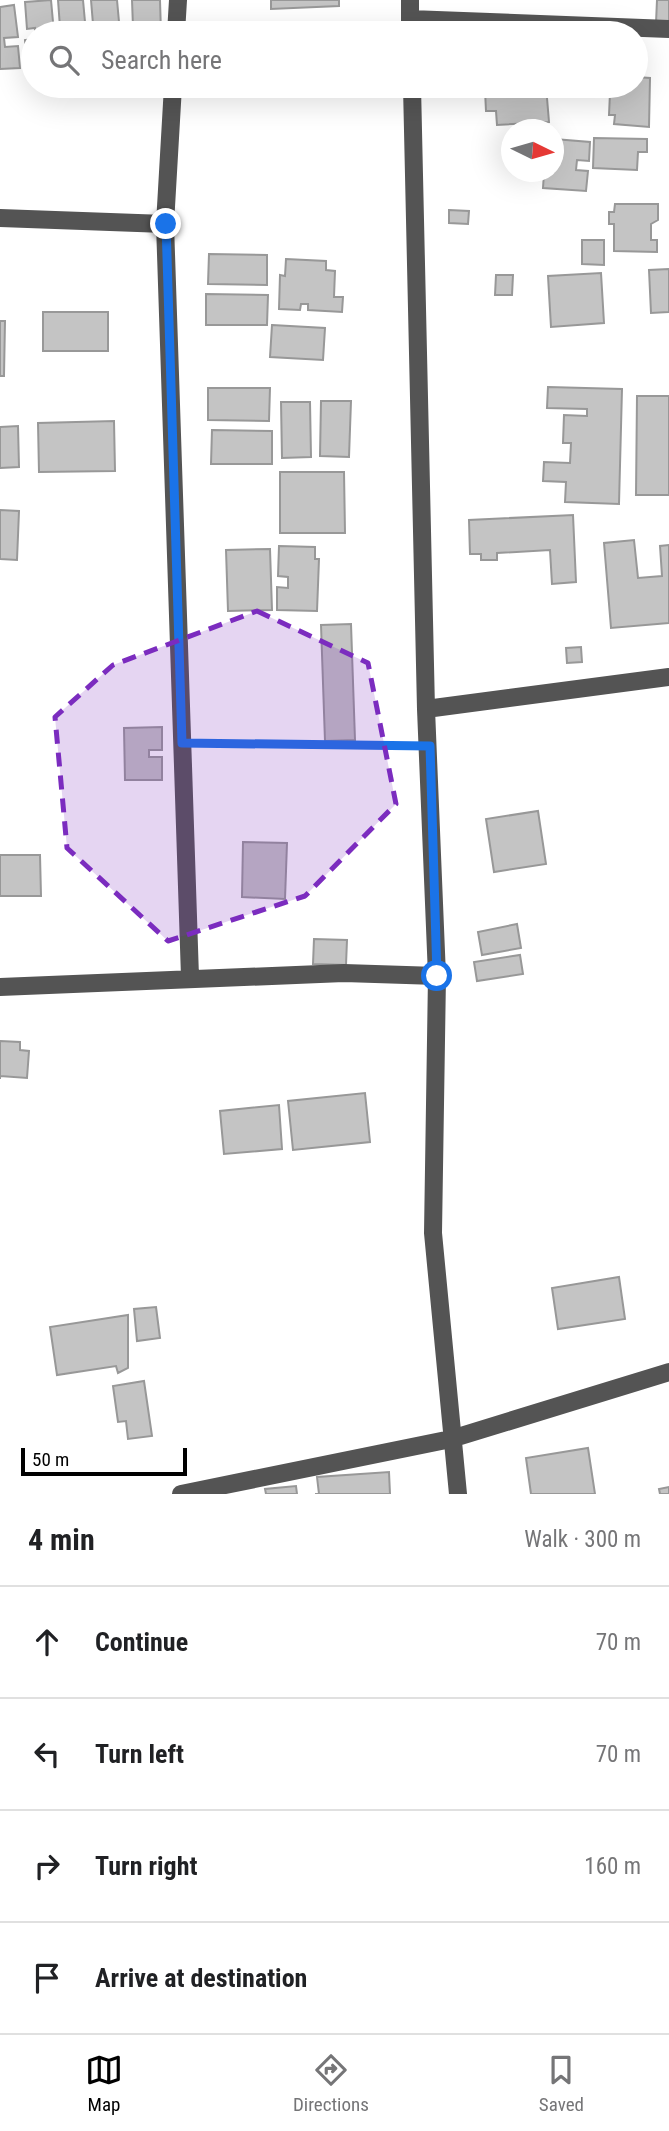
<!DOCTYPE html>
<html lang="en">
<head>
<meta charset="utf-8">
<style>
  body { margin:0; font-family:"Roboto Condensed",sans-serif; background:#f2f2f2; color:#202124 }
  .compass { position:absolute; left:501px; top:119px; width:63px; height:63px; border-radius:50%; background:#fff; box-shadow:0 7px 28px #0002; rotate:95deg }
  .scale { position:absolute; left:21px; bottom:18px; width:166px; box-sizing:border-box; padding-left:7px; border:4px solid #000; border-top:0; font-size:19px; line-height:24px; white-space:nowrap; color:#000; -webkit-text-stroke:5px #fff; paint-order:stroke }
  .stop { position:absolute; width:21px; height:21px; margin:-16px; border:5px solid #1a73e8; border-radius:50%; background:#fff }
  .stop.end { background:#1a73e8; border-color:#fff; box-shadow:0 2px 7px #0008 }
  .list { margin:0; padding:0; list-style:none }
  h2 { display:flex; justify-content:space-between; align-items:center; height:91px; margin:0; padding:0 28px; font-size:30px }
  h2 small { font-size:23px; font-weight:400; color:#757577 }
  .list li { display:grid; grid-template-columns:46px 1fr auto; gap:21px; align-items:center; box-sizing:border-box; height:112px; padding:0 28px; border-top:2px solid #e0e0e0 }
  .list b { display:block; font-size:26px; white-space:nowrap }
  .list em { font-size:23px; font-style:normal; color:#757577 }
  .icon { flex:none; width:38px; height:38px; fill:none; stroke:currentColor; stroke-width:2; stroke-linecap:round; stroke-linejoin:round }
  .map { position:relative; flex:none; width:669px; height:1494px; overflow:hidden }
  .search { position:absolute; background:#fff; box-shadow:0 7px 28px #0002; left:21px; right:21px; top:21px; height:77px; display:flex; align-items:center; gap:18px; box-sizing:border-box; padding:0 24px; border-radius:38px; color:#757577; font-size:26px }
  .sheet { height:539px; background:#fff }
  nav { display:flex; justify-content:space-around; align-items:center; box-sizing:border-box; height:98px; border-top:2px solid #e0e0e0; background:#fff; font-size:19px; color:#757577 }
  nav a { display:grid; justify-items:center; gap:4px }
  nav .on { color:#000 }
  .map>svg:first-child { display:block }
  .building { fill:#c4c4c4; stroke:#989898; stroke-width:2 }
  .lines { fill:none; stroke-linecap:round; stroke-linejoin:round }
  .path { stroke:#767676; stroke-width:4.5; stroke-dasharray:2 3.5; stroke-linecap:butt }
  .minor { stroke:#545454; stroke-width:18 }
  .route { stroke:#1a73e8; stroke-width:9 }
  .marked { fill:#7b2cbf; fill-opacity:0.2; stroke:#7b2cbf; stroke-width:5; stroke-dasharray:14 9; stroke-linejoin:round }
</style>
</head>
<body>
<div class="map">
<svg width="669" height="1494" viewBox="0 0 669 1494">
  <rect width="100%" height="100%" fill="#fff"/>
  <!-- building -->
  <path class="building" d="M 51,0 L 54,33 L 35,33 L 35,28 L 27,29 L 25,2 Z
    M 58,0 L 83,0 L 86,33 L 68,33 L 67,26 L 60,27 Z
    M 91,0 L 117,0 L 120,33 L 101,33 L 100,24 L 93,24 Z
    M 132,0 L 160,0 L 161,33 L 143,33 L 143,27 L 133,27 Z
    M 271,0 L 339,0 L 339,6 L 271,9 Z
    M 657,0 L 669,0 L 669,24 L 656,23 Z
    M 14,5 L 18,37 L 4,38 L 5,47 L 18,46 L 20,68 L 0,69 L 0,7 Z
    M 33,39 L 33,64 L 27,65 L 25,40 Z
    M 636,77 L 650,78 L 649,127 L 614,124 L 615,115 L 609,115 L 610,93 L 617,93 L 617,86 L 636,86 Z
    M 546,86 L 549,122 L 497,125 L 496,111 L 486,111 L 485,90 Z
    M 594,138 L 647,139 L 647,152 L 638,152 L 637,170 L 593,168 Z
    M 554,139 L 590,142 L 589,161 L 577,160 L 576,170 L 588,171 L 586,191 L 543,188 L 544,173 L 528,172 L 554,172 Z
    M 615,204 L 658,204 L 658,220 L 651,224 L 651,240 L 657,240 L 657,252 L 614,251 L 614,224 L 609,224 L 609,212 L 614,212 Z
    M 449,210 L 469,211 L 468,224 L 449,223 Z
    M 582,240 L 604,240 L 604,265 L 582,264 Z
    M 209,254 L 267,255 L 267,285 L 208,284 Z
    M 286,259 L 326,261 L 326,270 L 335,271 L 334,297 L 343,297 L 342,312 L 308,310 L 308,304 L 301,304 L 300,310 L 279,309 L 280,275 L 285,276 Z
    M 669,269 L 669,312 L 651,313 L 649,270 Z
    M 601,273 L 604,323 L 551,327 L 548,276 Z
    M 496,275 L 513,275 L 512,295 L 495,295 Z
    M 206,294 L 268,295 L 267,325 L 206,325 Z
    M 43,312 L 108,312 L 108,351 L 43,351 Z
    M 0,321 L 5,321 L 4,376 L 0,376 Z
    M 272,325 L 325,328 L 323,360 L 270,357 Z
    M 548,387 L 622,389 L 619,504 L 565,502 L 566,482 L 543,481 L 544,462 L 570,463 L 571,443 L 563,443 L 564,415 L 587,416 L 587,409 L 547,408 Z
    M 208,388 L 270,388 L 269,421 L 208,420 Z
    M 637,396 L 669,396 L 669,495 L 636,495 Z
    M 321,401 L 351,401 L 349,457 L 320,456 Z
    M 281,402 L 310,402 L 311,457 L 282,458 Z
    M 114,421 L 115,471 L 39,472 L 38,423 Z
    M 18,426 L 19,467 L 0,468 L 0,427 Z
    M 212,430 L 272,431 L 272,464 L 211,464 Z
    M 280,472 L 344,472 L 345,533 L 280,533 Z
    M 0,510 L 19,511 L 17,560 L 0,559 Z
    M 573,515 L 576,582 L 552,584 L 550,550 L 497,553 L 497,560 L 481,560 L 481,554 L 470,554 L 469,520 Z
    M 634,540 L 638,578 L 662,576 L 660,546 L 669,545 L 669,623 L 611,628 L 604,543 Z
    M 279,546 L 315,547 L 315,559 L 319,559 L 317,611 L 277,610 L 277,587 L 288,588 L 288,577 L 278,576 Z
    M 270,549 L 272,610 L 228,611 L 226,550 Z
    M 351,624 L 355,740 L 325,741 L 321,625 Z
    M 581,647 L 582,662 L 567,663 L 566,648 Z
    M 162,727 L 162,750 L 149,750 L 149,757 L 162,757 L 162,780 L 125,780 L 124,728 Z
    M 538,811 L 546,864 L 494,872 L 486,819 Z
    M 243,842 L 287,843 L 285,899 L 242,897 Z
    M 0,855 L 40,855 L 41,896 L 0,896 Z
    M 517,924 L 521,948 L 482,955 L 478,932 Z
    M 314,939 L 347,940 L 346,965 L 313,964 Z
    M 520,955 L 523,974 L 477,981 L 474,962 Z
    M 0,1041 L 20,1042 L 20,1050 L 29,1051 L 27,1078 L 0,1076 L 0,1079 Z
    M 365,1093 L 370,1142 L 293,1150 L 288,1101 Z
    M 279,1105 L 282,1149 L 224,1154 L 220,1111 Z
    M 619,1277 L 625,1319 L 558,1329 L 552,1288 Z
    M 156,1307 L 160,1338 L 137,1341 L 134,1309 Z
    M 128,1315 L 128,1368 L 118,1373 L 116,1366 L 57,1375 L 50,1327 Z
    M 144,1381 L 152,1436 L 128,1439 L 126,1421 L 118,1422 L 113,1386 Z
    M 588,1448 L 595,1494 L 531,1494 L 526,1458 Z
    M 389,1472 L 390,1494 L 315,1494 L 319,1494 L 317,1477 Z
    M 296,1486 L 297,1494 L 266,1494 L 265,1489 Z
    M 669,1487 L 669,1494 L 660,1494 L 659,1489 Z"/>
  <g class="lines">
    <!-- path -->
    <path class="path" d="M 201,743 L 409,746"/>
    <!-- minor -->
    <path class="minor" d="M 410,0 L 410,33
      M 410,19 L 669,29
      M 176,33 L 178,0
      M 173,86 L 165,224 L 190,977
      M 412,86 L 426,709 L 437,976 L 433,1233 L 458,1494
      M 0,218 L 165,224
      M 426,709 L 669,677
      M 0,987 L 344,973 L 437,976
      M 181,1494 L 451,1439 L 669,1372"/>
  </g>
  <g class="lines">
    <!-- route -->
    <path class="route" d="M 166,224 L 182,743 L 430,746 L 437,976"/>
  </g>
  <!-- marked area -->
  <path class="marked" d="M 257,611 L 368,663 L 396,804 L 305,896 L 168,941 L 67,848 L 55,717 L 113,665 Z"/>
</svg>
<svg class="compass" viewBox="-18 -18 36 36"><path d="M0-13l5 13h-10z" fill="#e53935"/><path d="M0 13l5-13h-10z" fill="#757577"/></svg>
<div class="scale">50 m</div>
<div class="stop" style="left:437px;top:976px"></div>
<div class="stop end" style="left:166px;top:224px"></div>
<div class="search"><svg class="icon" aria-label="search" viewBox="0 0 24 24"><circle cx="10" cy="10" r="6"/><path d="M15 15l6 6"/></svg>Search here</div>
</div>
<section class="sheet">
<h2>4 min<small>Walk · 300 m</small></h2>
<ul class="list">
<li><svg class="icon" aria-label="ahead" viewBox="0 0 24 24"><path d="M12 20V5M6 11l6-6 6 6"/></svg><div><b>Continue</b></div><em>70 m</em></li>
<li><svg class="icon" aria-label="left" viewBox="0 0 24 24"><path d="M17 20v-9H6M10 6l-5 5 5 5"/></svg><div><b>Turn left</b></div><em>70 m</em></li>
<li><svg class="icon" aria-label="right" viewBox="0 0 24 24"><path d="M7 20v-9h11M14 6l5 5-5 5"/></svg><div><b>Turn right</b></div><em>160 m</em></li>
<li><svg class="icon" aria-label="arrive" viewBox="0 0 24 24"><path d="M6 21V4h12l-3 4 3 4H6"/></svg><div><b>Arrive at destination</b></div></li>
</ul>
</section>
<nav>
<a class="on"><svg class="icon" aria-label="map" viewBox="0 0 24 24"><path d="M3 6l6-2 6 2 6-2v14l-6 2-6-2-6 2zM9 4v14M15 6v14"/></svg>Map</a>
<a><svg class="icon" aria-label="directions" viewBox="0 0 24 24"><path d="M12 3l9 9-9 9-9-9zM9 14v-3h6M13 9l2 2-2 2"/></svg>Directions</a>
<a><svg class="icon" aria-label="saved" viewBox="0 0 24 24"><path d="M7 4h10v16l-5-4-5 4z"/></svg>Saved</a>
</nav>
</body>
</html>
